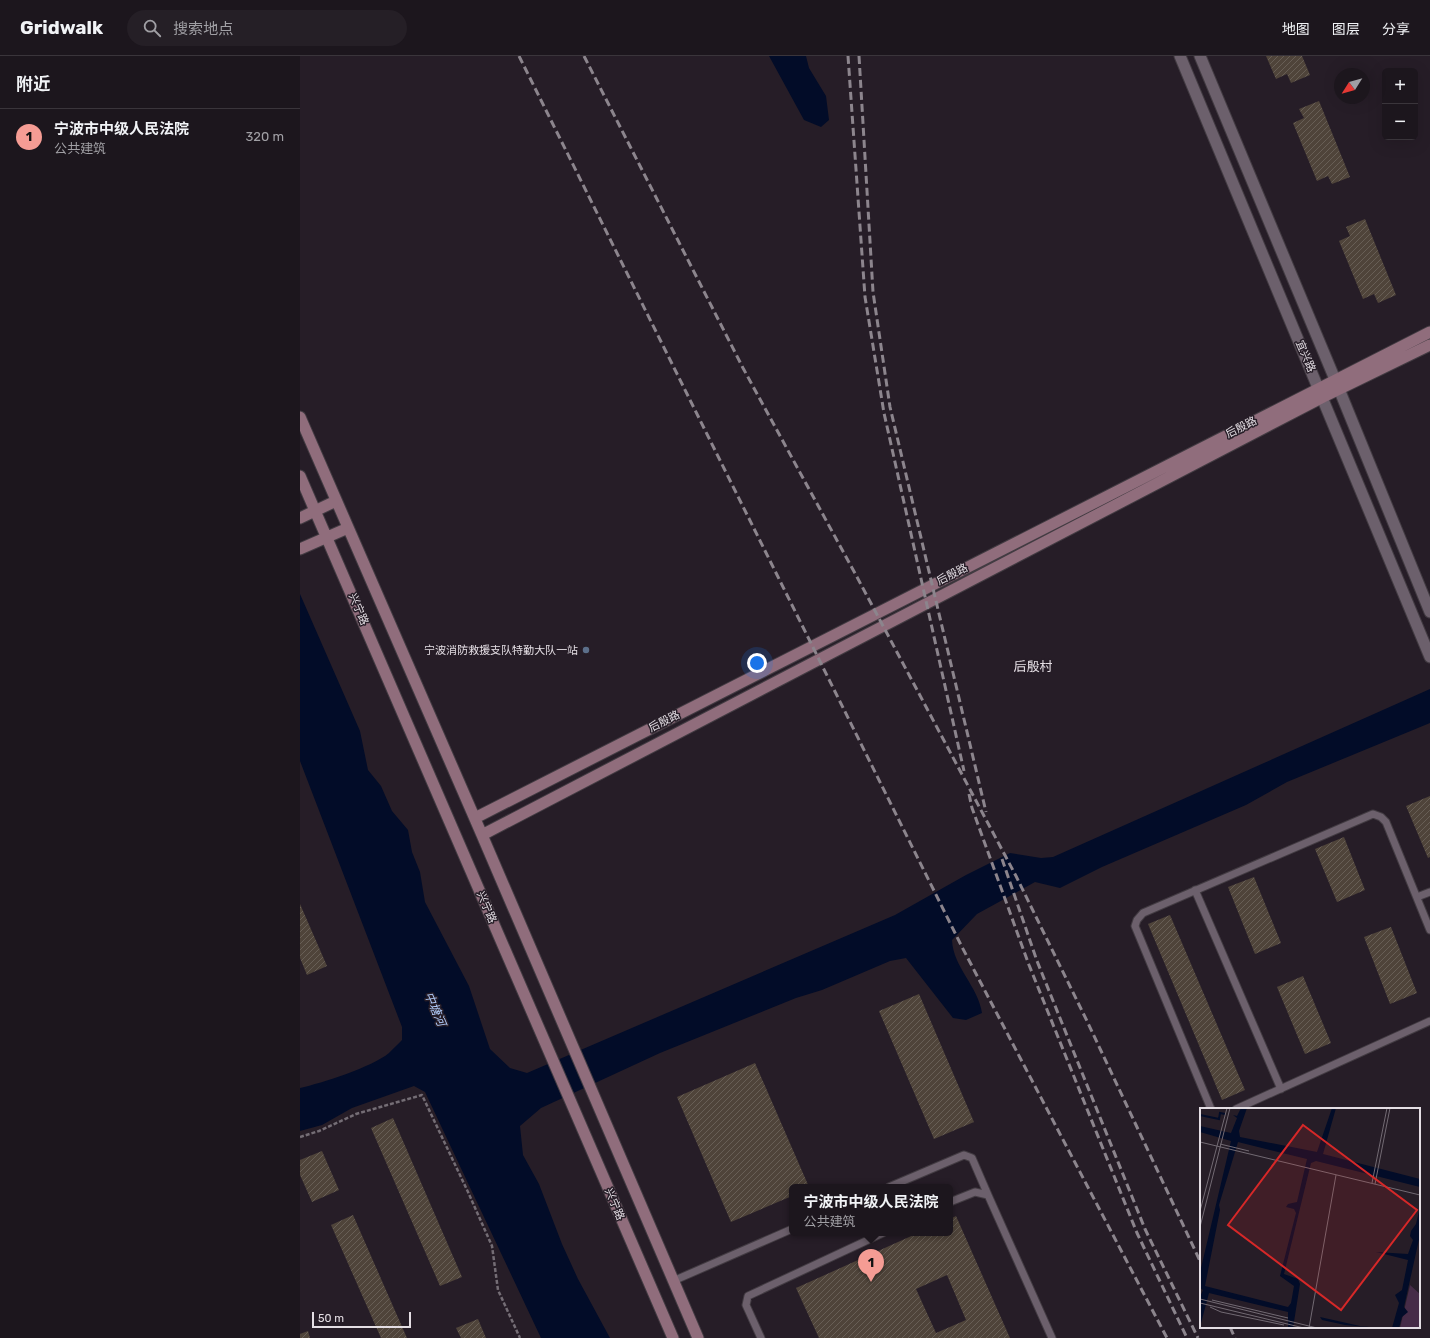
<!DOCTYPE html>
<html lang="zh">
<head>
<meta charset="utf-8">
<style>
  body { margin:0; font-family:Rubik,"Noto Sans SC",sans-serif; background:#251f26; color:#f1f3f6 }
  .controls { position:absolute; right:12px; top:12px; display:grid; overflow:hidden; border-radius:6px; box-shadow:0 4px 16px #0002 }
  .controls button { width:36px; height:36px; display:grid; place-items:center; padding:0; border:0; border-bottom:1px solid #3a353b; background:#1c161d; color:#f1f3f6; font:20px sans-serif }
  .compass { position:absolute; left:1034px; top:12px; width:36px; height:36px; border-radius:50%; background:#1c161d; box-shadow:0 4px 16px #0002; rotate:233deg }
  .scale { position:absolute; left:12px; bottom:10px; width:99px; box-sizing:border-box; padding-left:4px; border:2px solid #e4dee4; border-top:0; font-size:11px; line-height:14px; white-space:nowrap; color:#e4dee4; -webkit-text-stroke:3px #261d27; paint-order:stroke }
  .you { position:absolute; left:457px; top:607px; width:14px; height:14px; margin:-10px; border:3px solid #fff; border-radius:50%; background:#1a73e8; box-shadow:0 0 0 6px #1a73e833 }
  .badge { display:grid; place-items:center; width:26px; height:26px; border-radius:50%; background:#f59c94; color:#111; font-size:13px; font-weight:700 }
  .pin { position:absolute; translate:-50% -33px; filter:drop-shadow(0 1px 2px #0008) }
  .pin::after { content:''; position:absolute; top:21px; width:14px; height:12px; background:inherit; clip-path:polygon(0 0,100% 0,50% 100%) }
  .popup { position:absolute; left:489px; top:1128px; width:164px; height:52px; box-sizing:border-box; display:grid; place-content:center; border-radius:6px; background:#1c161d; filter:drop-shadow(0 1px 3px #0005); font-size:13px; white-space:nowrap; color:#a09fa4 }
  .popup b { font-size:15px; color:#f1f3f6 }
  .popup::after { content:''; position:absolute; left:50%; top:100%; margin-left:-8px; border:8px solid transparent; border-top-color:#1c161d }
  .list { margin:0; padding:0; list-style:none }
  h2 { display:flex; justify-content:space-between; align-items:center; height:52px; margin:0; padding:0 16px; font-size:17px }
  h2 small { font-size:13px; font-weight:400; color:#a09fa4 }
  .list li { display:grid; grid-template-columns:26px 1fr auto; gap:12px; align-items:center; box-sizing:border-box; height:56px; padding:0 16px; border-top:1px solid #3a353b }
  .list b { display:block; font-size:15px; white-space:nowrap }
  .list p { margin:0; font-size:13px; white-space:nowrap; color:#a09fa4 }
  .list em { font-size:13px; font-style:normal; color:#a09fa4 }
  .icon { flex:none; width:22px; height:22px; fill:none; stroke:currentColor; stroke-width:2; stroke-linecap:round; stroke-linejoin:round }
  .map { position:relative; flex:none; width:1130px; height:1282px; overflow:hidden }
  header { display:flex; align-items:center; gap:24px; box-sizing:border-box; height:56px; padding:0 20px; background:#1c161d; border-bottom:1px solid #3a353b }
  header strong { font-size:19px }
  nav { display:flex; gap:22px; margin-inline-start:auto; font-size:14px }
  .search { width:280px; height:36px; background:#251f26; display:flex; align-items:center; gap:10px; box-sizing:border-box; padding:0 14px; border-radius:22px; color:#a09fa4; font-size:15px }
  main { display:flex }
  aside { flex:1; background:#1c161d }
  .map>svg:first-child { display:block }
  .water { fill:#020c28 }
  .building { fill:url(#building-hatch); fill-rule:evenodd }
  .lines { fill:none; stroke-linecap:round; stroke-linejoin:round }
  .service-casing { stroke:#423b42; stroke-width:9 }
  .tertiary-casing { stroke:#423b42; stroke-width:13 }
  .secondary-casing { stroke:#423b42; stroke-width:13 }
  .path { stroke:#746d75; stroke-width:2.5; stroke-dasharray:4 2; stroke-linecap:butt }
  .service { stroke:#6c606c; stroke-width:7 }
  .tertiary { stroke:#6c606c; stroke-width:11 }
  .secondary { stroke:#906d7c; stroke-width:11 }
  .rail { stroke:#8c858d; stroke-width:3; stroke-dasharray:8 4; stroke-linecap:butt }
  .service-dot { fill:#5c6f8a; stroke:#261d27; stroke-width:1.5 }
  .labels { text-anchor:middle; stroke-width:3; stroke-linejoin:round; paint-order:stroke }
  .street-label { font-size:11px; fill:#e4dee4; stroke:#261d27 }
  .poi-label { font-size:11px; fill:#e4dee4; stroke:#261d27; text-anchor:end }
  .water-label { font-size:12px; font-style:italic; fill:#b0cbfa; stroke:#261d27 }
  .quarter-label { font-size:13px; fill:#e4dee4; stroke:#261d27 }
  .inset-river { fill:none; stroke:#020c28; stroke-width:2 }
  .inset-road { fill:none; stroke:#726a73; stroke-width:1 }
  .view { fill:#d62828; fill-opacity:0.15; stroke:#d62828; stroke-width:2 }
  .inset-edge { fill:none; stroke:#e4dee4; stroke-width:2 }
</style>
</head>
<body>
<header>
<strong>Gridwalk</strong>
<div class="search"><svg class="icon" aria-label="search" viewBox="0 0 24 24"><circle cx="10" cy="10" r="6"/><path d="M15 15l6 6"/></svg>搜索地点</div>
<nav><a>地图</a><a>图层</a><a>分享</a></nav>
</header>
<main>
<aside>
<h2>附近<small></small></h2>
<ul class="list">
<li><span class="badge">1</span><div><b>宁波市中级人民法院</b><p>公共建筑</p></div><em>320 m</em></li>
</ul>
</aside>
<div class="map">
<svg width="1130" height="1282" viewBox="0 0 1130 1282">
  <defs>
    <pattern id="building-hatch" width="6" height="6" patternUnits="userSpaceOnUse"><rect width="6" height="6" fill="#4f443a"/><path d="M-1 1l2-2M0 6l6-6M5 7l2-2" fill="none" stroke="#685f56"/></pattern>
  </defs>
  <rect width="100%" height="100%" fill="#261d27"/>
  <!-- water -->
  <path class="water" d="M 469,0 L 506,0 L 509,12 L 526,40 L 529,64 L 521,71 L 504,64 Z
    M 0,538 L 60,675 L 68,714 L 81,730 L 92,755 L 108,774 L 112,796 L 120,816 L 125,846 L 169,930 L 190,993 L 210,1012 L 227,1017 L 595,859 L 666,819 L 710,797 L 741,802 L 753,801 L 1130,633 L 1130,667 L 987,726 L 946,749 L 802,811 L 760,832 L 735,826 L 677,858 L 652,884 C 653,911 678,930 682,957 L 666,964 L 653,962 L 606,902 L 590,905 L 522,934 L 496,942 L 360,997 L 241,1052 L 220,1070 L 223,1099 L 239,1128 L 262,1188 L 278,1223 L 310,1282 L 241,1282 L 125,1036 L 114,1030 L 52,1052 L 22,1069 L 0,1075 L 0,1032 C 22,1027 72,1011 89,997 C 93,993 98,988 102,984 L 102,971 L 0,705 Z"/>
  <!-- building -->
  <path class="building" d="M 966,0 L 1002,0 L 1010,19 L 991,27 L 987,18 L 976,23 Z
    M 1019,45 L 1050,121 L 1032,128 L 1028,120 L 1017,125 L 993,67 L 1004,62 L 999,53 Z
    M 1065,163 L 1096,239 L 1078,247 L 1074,238 L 1063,243 L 1039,185 L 1050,180 L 1046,171 Z
    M 1130,740 L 1130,801 L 1128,802 L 1106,750 Z
    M 1044,781 L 1065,834 L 1037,846 L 1015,793 Z
    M 954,821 L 981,887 L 955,898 L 928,831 Z
    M 0,848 L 27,910 L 7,919 L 0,902 Z
    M 870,859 L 945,1034 L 922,1044 L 848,868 Z
    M 1091,871 L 1117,937 L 1090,948 L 1064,881 Z
    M 1003,920 L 1031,987 L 1005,998 L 977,931 Z
    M 619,938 L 674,1066 L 634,1083 L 579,955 Z
    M 455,1007 L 509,1131 L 492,1131 L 492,1140 L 431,1166 L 377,1041 Z
    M 93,1062 L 162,1221 L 140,1230 L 71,1072 Z
    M 22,1095 L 39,1134 L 12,1146 L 0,1119 L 0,1104 Z
    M 53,1159 L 107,1282 L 81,1282 L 31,1169 Z
    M 656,1160 L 710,1282 L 519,1282 L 496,1232 L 618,1177 L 650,1177 L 650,1163 ZM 647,1219 L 666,1264 L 636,1277 L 616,1233 Z
    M 178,1263 L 186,1282 L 161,1282 L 156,1272 Z
    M 8,1275 L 10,1282 L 0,1282 L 0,1278 Z"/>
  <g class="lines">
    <defs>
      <path id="service" d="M 895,834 L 981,1033
        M 1117,841 L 1130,836
        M 911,1053 L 835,870 L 837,864 L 843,857 L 1073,758 L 1081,761 L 1086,766 L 1130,874
        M 936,1053 L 1130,965
        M 589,1131 L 664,1099 L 672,1102 L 688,1139
        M 650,1146 L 675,1136 L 688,1139 L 752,1282
        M 373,1225 L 492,1173
        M 461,1282 L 446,1249 L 448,1240 L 583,1177"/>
      <path id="tertiary" d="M 880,0 L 1130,601
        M 900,0 L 1039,333 L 1130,556"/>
      <path id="secondary" d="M 0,361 L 182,779 L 398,1282
        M 0,420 L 373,1282
        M 0,462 L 36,445
        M 0,493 L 48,472
        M 175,762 L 1130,276
        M 182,779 L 1023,341 L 1130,289"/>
    </defs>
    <!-- service casing -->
    <use href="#service" class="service-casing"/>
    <!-- tertiary casing -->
    <use href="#tertiary" class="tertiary-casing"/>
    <!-- secondary casing -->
    <use href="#secondary" class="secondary-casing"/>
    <!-- path -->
    <path class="path" d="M 0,1081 L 19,1075 L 56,1058 L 122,1039 L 168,1136 L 192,1190 L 198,1234 L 220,1282"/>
    <!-- service -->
    <use href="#service" class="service"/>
    <!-- tertiary -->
    <use href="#tertiary" class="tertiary"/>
    <!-- secondary -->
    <use href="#secondary" class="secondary"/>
    <!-- rail -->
    <path class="rail" d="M 219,0 L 662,891 L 867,1282
      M 284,0 L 443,312 L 557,521 L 716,820 L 787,965 L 901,1207
      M 548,0 L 565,241 L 584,357 L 664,715
      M 559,0 L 573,236 L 590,351 L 686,756
      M 669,738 L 672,752 L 729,909 L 837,1177 L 887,1282
      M 702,803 L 737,905 L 845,1173 L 898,1282
      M 930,1271 L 935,1282"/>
  </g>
  <!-- markers -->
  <circle class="service-dot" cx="286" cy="594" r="4"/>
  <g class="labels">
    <!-- street labels -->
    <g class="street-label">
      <text transform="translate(1006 300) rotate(67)" y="4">宜兴路</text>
      <text transform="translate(941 371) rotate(-27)" y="4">后殷路</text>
      <text transform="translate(652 518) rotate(-27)" y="4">后殷路</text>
      <text transform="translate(59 553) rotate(67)" y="4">兴宁路</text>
      <text transform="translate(364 665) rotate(-27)" y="4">后殷路</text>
      <text transform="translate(187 851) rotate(67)" y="4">兴宁路</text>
      <text transform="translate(315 1148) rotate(67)" y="4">兴宁路</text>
    </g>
    <!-- poi labels -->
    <g class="poi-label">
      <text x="278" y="598">宁波消防救援支队特勤大队一站</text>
    </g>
    <!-- water labels -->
    <g class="water-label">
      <text transform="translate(135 953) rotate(67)" y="4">中塘河</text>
    </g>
    <!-- quarter labels -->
    <g class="quarter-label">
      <text x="733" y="615">后殷村</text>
    </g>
  </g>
  <!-- overview -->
  <g transform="translate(900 1052)">
    <rect width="220" height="220" fill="#261d27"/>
    <path d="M 210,177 L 220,186 L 220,220 L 200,220 Z" fill="#462c47"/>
    <path d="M 41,0 L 47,0 L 39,23 L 40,29 L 117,44 L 132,0 L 136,0 L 123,46 L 220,71 L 220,79 L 116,53 L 111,55 L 84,166 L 98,171 L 100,176 L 93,220 L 88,220 L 88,204 L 9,185 L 0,219 L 0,189 L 3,182 L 0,180 L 1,160 L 31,33 L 0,24 L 0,18 L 31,25 L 37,10 L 33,7 L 37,8 ZM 38,34 L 107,51 L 97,94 L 88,96 L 86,99 L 94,101 L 96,105 L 80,168 L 94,178 L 91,195 L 88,199 L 5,178 L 20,102 L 19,97 ZM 220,99 L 220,127 L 204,199 L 208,204 L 202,209 L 199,220 L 192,220 L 199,195 L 195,187 L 202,182 L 208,152 L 176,144 L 208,146 L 213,132 L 210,128 L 211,123 L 216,116 ZM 120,209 L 160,218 L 178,220 L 145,217 L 122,212 Z" fill="#020c28" fill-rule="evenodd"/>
    <path class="inset-river" d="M 0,7 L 19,11 L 20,5 L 25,6"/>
    <path class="inset-road" d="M 0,34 L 220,87M 20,36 L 49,43M 172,75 L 187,0M 175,76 L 190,0M 0,103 L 27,0M 0,119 L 30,0M 0,191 L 117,220M 12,192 L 88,210M 0,195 L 104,220M 10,199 L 21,204 L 84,217M 109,220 L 136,67"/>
    <path class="view" d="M 103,17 L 217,102 L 141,202 L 28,117 Z"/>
    <rect width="220" height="220" class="inset-edge"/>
  </g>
</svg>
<div class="controls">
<button>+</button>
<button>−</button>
</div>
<svg class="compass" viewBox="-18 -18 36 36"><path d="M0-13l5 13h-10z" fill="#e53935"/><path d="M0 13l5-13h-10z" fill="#a09fa4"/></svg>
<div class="scale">50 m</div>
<div class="you"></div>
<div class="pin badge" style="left:571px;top:1226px">1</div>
<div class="popup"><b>宁波市中级人民法院</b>公共建筑</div>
</div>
</main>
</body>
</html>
